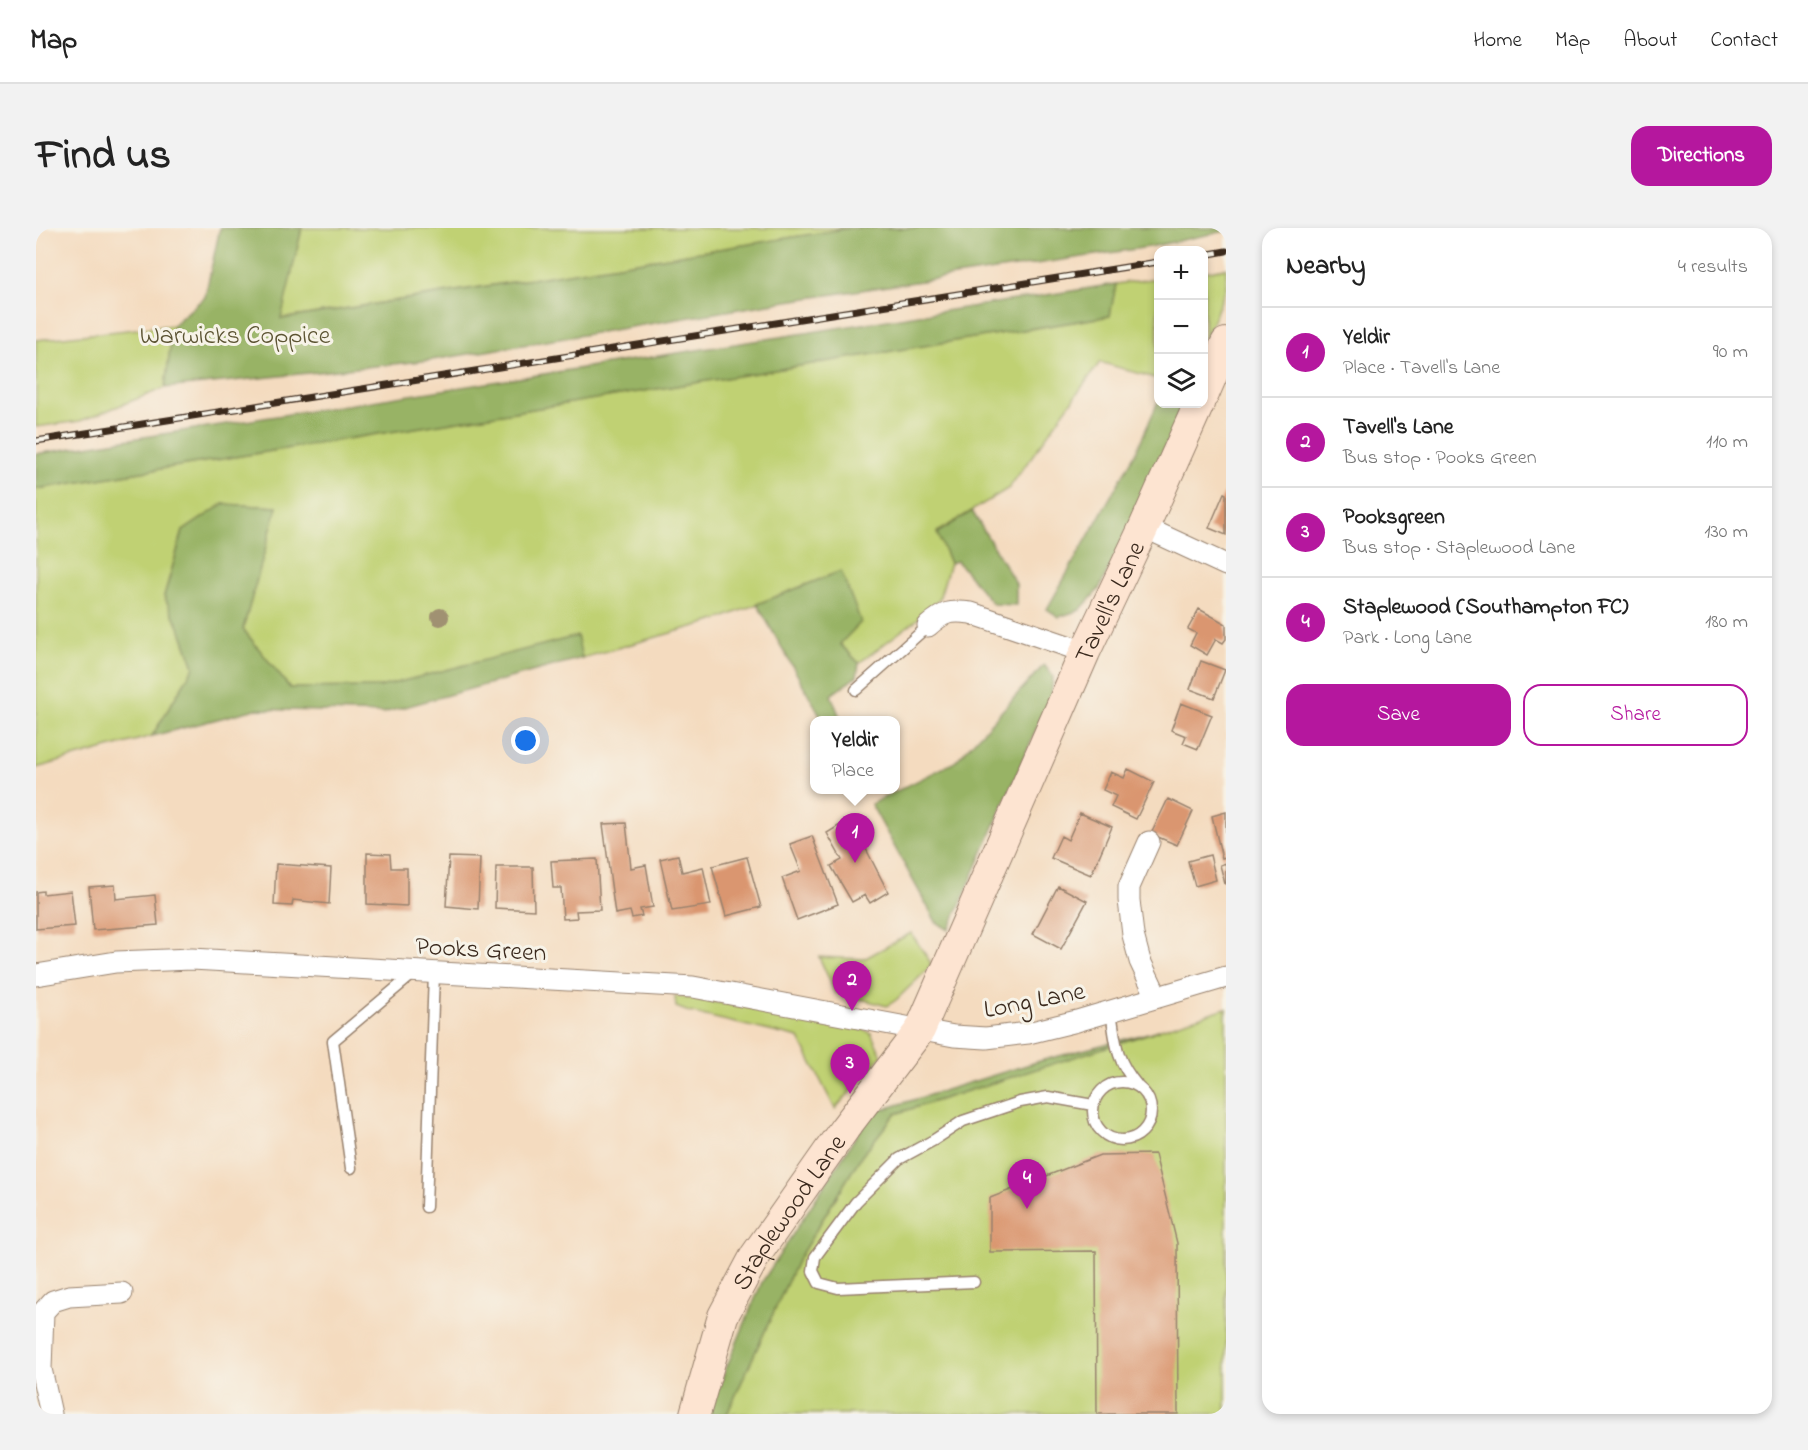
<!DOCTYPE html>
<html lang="en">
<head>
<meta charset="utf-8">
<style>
  body { margin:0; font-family:"Indie Flower",sans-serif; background:#f2f2f2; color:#222 }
  .controls { position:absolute; right:18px; top:18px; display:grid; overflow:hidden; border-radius:12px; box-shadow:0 3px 9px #0003 }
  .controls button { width:54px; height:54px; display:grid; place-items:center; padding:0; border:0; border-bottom:2px solid #e0e0e0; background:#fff; color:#222; font:30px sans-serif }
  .you { position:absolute; left:490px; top:513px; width:21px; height:21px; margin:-15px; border:4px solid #fff; border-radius:50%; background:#1a73e8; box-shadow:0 0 0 9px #1a73e833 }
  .badge { display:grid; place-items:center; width:39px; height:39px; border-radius:50%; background:#b5179e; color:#fff; font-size:20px; font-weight:700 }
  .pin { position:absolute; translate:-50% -50px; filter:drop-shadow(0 2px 3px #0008) }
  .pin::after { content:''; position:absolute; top:32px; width:21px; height:18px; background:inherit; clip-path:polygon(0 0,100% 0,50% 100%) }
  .popup { position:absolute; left:774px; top:488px; width:90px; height:78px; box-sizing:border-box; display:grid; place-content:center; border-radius:12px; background:#fff; filter:drop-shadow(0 2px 4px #0005); font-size:20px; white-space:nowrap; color:#767676 }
  .popup b { font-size:22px; color:#222 }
  .popup::after { content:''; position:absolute; left:50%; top:100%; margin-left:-12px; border:12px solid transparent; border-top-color:#fff }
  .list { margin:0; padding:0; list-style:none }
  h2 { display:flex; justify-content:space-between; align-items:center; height:78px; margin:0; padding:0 24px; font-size:26px }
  h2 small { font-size:20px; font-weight:400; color:#767676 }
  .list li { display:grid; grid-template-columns:39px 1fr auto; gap:18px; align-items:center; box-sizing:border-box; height:90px; padding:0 24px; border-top:2px solid #e0e0e0 }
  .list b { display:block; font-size:22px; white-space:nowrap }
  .list p { margin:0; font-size:20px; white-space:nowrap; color:#767676 }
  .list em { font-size:20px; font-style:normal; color:#767676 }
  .actions { display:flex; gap:12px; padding:18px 24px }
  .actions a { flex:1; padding:14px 0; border:2px solid #b5179e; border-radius:18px; text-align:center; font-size:21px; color:#b5179e }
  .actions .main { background:#b5179e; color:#fff }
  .icon { flex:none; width:33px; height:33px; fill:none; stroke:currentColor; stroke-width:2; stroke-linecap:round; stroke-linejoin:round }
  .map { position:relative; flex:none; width:1190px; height:1186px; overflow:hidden; border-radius:18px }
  header { display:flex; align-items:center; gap:36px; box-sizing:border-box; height:84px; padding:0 30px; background:#fff; border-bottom:2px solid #e0e0e0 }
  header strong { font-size:28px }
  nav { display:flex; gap:33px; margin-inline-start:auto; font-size:21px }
  .intro { display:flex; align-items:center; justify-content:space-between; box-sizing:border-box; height:144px; padding:0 36px }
  h1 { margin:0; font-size:42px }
  .button { padding:15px 27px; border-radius:18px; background:#b5179e; color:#fff; font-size:21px; font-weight:700 }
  main { display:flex; gap:36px; padding:0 36px }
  aside { flex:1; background:#fff; border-radius:18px; box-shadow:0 3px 9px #0003 }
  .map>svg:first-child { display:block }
  .green { fill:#c0d173; stroke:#7e7e48; stroke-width:1.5 }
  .forest { fill:#98b365; stroke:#6a6e42; stroke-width:1.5 }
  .building { fill:#da9670 }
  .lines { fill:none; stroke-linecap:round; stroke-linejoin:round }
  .lane-casing { stroke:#98826e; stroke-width:13 }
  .street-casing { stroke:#98826e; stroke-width:23 }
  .secondary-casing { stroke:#98826e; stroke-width:32 }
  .lane { stroke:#fff; stroke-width:10 }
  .street { stroke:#fff; stroke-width:21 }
  .secondary { stroke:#fde4d1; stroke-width:30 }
  .rail-casing { stroke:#3b2a1e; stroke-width:7 }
  .rail { stroke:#f7f3e8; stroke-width:4.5; stroke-dasharray:14; stroke-linecap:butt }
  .tree { fill:#a09172 }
  .labels { text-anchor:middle; stroke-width:6; stroke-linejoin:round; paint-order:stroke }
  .park-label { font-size:26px; fill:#5c5433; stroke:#f7f3e8 }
  .street-label { font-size:26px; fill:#3b2a1e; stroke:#f7f3e8 }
</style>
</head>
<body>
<header>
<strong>Map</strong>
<nav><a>Home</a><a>Map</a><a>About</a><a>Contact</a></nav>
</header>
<div class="intro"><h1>Find us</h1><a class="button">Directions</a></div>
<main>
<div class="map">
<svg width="1190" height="1186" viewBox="0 0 1190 1186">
  <rect width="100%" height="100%" fill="#f7f3e8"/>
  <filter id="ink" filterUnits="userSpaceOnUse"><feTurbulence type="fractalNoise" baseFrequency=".0167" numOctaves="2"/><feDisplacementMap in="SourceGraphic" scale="12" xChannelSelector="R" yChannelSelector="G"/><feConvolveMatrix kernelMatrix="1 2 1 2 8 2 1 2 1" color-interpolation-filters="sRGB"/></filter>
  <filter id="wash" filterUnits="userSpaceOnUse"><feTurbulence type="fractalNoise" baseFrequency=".008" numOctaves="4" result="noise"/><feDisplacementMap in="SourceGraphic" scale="24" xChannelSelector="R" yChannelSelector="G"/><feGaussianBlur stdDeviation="1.35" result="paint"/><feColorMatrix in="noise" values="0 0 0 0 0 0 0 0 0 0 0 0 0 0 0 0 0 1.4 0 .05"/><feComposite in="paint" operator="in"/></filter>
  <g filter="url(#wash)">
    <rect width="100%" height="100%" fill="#f4dbbf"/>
    <!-- green -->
    <path class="green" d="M 266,0 L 814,0 L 244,91 Z
      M 1190,40 L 1190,60 L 1168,115 L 1168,44 Z
      M 1122,50 L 1122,151 L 1064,134 L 973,260 L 901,304 L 914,335 L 903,371 L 892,383 L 823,435 L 804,416 L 805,343 L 681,392 L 546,430 L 541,409 L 344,459 L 253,460 L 207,401 L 241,279 L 187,276 L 147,303 L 128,368 L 146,405 L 158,439 L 116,508 L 0,540 L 0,261 L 1073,88 L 1080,56 Z
      M 137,97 L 129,160 L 44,193 L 0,199 L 0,112 Z
      M 875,705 L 895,735 L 892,741 L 860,772 L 851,778 L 799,764 L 783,729 L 828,731 Z
      M 639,768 L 809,794 L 835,805 L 846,828 L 799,881 L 763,810 L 653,784 L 640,779 Z
      M 1190,780 L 1190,1186 L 691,1186 L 761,1033 L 824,930 L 859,886 Z"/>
    <!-- forest -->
    <path class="forest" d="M 184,0 L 266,0 L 245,91 L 814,0 L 1190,0 L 1190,3 L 1113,19 L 745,74 L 396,132 L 129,160 L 137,97 L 169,69 Z
      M 1080,56 L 1074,88 L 0,261 L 0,226 Z
      M 1122,174 L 1150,176 L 1063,361 L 1044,382 L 1023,389 L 1011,381 L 1100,224 Z
      M 187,276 L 241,279 L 207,401 L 254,460 L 344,459 L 541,408 L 546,430 L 347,485 L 220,481 L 116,508 L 158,439 L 146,405 L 128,368 L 147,303 Z
      M 936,283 L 980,356 L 980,377 L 957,376 L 921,333 L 914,335 L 901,305 Z
      M 805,343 L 825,394 L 804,416 L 823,435 L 821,448 L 795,467 L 805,492 L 787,492 L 721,376 Z
      M 1008,437 L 1017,448 L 1015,467 L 913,702 L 900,694 L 835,576 L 919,534 Z
      M 1124,802 L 859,886 L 824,930 L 761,1033 L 691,1186 L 671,1186 L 726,1054 L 835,885 L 1004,833 Z"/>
    <g id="blocks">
      <!-- building -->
      <path class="building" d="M 1188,265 L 1190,266 L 1190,307 L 1173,300 Z
        M 1163,381 L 1190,396 L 1190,411 L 1187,415 L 1180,411 L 1171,427 L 1154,417 L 1160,405 L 1152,401 Z
        M 1165,433 L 1189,442 L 1178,470 L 1154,461 Z
        M 1145,475 L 1176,487 L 1162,521 L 1147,515 L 1150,508 L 1135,502 Z
        M 1092,541 L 1118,554 L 1100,591 L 1075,579 L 1080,568 L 1067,562 L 1075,544 L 1088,550 Z
        M 1132,571 L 1157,583 L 1141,617 L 1115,606 Z
        M 1190,584 L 1190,629 L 1186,630 L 1176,588 Z
        M 1044,585 L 1076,599 L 1055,647 L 1015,630 L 1025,608 L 1032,612 Z
        M 590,595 L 595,640 L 610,637 L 617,679 L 604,681 L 606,688 L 596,690 L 594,683 L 579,686 L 567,596 Z
        M 804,597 L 820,624 L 829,619 L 852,664 L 834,675 L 829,667 L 816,674 L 795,638 L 806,632 L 791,605 Z
        M 776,608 L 802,676 L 761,692 L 746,650 L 765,643 L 754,616 Z
        M 331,625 L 354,626 L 355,640 L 371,640 L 371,678 L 331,676 Z
        M 642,627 L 646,644 L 667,639 L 675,677 L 636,683 L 624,631 Z
        M 1174,627 L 1180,652 L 1159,658 L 1152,633 Z
        M 413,629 L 444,630 L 442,681 L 410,678 Z
        M 711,629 L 725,679 L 690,688 L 676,638 Z
        M 561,631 L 564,682 L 540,683 L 541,690 L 527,691 L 525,660 L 517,660 L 515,633 Z
        M 1190,635 L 1190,656 L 1189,656 L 1184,637 Z
        M 240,636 L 295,640 L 293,676 L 257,672 L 256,678 L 238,677 Z
        M 460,639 L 497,639 L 498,682 L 459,680 Z
        M 79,657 L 80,671 L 119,667 L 122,697 L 57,702 L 53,659 Z
        M 1022,658 L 1051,673 L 1025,721 L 997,706 Z
        M 7,663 L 7,666 L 35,663 L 39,698 L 0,701 L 0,664 Z
        M 1119,926 L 1141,1015 L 1142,1186 L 1061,1186 L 1060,1023 L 954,1024 L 954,970 L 1064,927 Z"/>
    </g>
  </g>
  <g filter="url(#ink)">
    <use href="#blocks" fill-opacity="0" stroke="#98826e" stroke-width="1.5"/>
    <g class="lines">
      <defs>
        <path id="lane" d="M 820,462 L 892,398
          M 1075,783 C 1080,815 1079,831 1101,857
          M1057 883a29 29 0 1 1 58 0a29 29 0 1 1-58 0Z
          M 315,940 L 297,813 L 377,746
          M 390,979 L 398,745
          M 938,1054 L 802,1060 L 783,1055 L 777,1043 L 779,1029 L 820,974 L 863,931 L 898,912 L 927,893 L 984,874 L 1012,869 L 1057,877"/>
        <path id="street" d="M 1108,299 L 1190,337
          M 892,398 C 908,384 914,382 935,385 L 1049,424
          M 1113,614 L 1093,659 L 1093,672 L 1097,707 L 1104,733 L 1121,769
          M 0,747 L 80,734 L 156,731 L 657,759 L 918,808 L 950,810 L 992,805 L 1041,793 L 1190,749
          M 15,1186 L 5,1141 L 7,1084 L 17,1073 L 33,1068 L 86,1065"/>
        <g id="secondary">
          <path d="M 1168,166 L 1190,115"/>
          <path id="s1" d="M 659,1186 L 687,1088 L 719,1028 L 809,900 L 884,802 L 1049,424 L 1108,299 L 1163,176"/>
        </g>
      </defs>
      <!-- lane casing -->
      <use href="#lane" class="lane-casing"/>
      <!-- street casing -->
      <use href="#street" class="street-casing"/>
      <!-- secondary casing -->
      <use href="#secondary" class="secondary-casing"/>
      <!-- lane -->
      <use href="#lane" class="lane"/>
      <!-- street -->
      <use href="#street" class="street"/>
      <!-- secondary -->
      <use href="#secondary" class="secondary"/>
      <defs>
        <path id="rail" d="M 1168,27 L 1190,23
          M 0,213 L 1122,34"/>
      </defs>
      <!-- rail casing -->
      <use href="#rail" class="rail-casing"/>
      <!-- rail -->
      <use href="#rail" class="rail"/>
    </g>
    <!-- trees -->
    <circle class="tree" cx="404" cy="389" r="9"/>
  </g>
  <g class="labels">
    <!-- park labels -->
    <g class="park-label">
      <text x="199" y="115">Warwicks Coppice</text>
    </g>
    <!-- street labels -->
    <g class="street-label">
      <text dy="9" stroke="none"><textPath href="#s1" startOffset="918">Tavell's Lane</textPath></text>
      <text transform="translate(445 720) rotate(3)" y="9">Pooks Green</text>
      <text transform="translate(998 771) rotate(-11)" y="9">Long Lane</text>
      <text dy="9" stroke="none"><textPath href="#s1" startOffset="225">Staplewood Lane</textPath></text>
    </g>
  </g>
</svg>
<div class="controls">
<button>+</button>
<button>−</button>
<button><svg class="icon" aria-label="layers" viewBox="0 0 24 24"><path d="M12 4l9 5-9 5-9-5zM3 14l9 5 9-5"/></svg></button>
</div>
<div class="you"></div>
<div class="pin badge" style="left:819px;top:635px">1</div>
<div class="popup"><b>Yeldir</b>Place</div>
<div class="pin badge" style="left:816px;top:783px">2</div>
<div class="pin badge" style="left:814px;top:866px">3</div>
<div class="pin badge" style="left:991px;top:981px">4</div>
</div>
<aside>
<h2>Nearby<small>4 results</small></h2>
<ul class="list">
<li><span class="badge">1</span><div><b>Yeldir</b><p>Place · Tavell's Lane</p></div><em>90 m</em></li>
<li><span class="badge">2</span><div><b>Tavell's Lane</b><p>Bus stop · Pooks Green</p></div><em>110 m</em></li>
<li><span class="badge">3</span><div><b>Pooksgreen</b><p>Bus stop · Staplewood Lane</p></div><em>130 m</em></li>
<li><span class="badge">4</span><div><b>Staplewood (Southampton FC)</b><p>Park · Long Lane</p></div><em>180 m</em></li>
</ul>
<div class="actions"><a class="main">Save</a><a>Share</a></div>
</aside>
</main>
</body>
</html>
